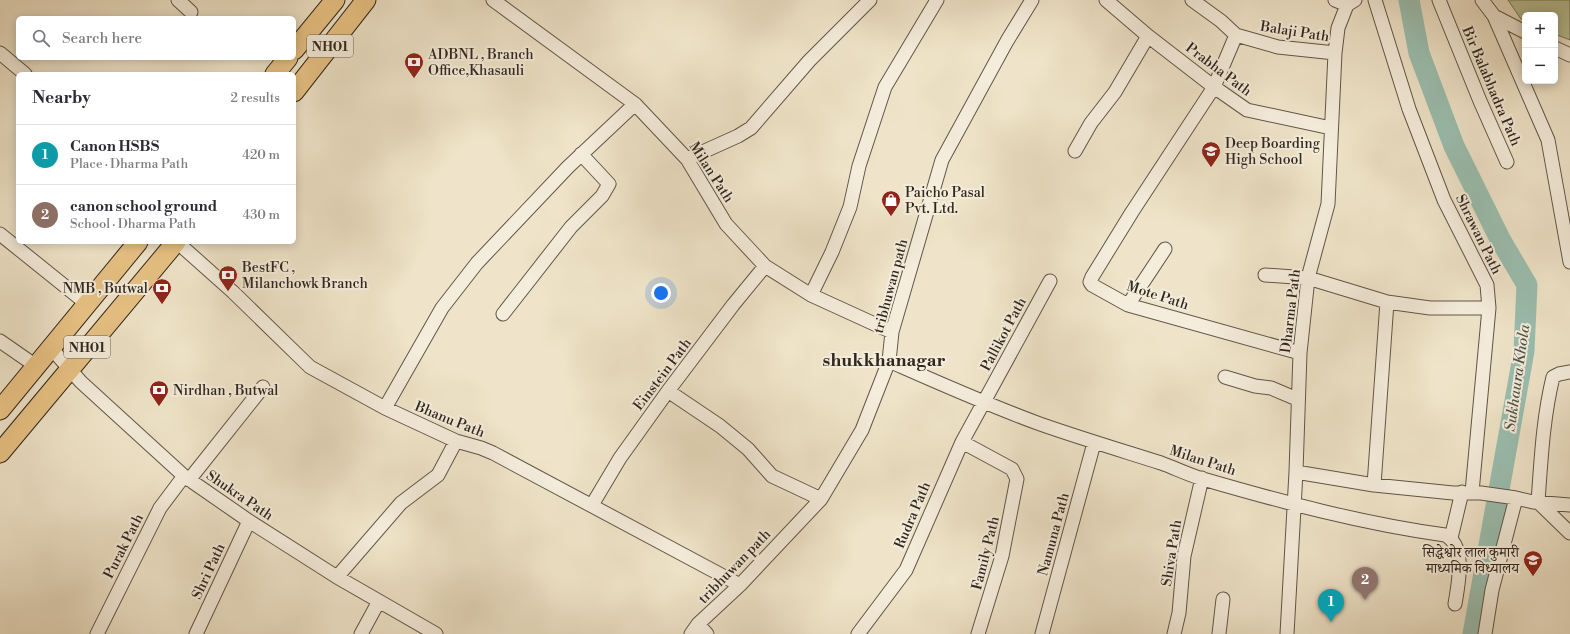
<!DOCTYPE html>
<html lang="en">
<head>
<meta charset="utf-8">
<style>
  body { margin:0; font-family:"Libre Bodoni","Noto Serif Devanagari",serif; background:#f2f2f3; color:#2b2b33 }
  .controls { position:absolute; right:12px; top:12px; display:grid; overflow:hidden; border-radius:6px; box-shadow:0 2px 10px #0003 }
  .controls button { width:36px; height:36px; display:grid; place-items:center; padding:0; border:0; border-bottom:1px solid #e1e1e2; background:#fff; color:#2b2b33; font:20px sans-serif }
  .you { position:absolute; left:661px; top:293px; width:14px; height:14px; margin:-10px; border:3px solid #fff; border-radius:50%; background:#1a73e8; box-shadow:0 0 0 6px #1a73e833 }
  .badge { display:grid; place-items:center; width:26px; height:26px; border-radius:50%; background:#0f766e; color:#fff; font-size:13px; font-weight:700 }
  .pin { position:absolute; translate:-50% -33px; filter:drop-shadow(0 1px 2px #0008) }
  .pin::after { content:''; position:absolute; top:21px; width:14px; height:12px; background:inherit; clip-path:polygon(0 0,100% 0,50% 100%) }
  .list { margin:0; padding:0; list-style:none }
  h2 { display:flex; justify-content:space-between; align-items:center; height:52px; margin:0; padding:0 16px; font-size:17px }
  h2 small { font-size:13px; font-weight:400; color:#7c7c81 }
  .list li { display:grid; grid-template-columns:26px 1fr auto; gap:12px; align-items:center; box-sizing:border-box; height:60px; padding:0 16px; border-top:1px solid #e1e1e2 }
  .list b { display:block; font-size:15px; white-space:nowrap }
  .list p { margin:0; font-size:13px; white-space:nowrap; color:#7c7c81 }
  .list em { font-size:13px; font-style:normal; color:#7c7c81 }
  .icon { flex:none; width:22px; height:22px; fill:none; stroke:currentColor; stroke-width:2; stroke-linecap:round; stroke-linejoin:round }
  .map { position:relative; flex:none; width:1570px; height:634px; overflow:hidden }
  .search { position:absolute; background:#fff; box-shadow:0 2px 10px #0003; left:16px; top:16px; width:280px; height:44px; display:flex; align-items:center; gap:10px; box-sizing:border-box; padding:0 14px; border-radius:6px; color:#7c7c81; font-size:15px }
  .panel { position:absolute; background:#fff; box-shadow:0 2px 10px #0003; left:16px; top:72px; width:280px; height:172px; border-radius:6px }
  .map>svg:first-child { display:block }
  .green { fill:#b9c497; stroke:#74765a }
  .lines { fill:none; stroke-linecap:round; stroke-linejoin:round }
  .river { stroke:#9bbfb0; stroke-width:21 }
  .minor-casing { stroke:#605649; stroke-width:15 }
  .highway-casing { stroke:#30271e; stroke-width:21 }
  .minor { stroke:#f5eddc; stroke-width:13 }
  .highway { stroke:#e8c284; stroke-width:19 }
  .labels { text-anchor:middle; stroke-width:4; stroke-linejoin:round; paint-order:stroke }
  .shield { fill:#f5eddc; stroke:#6b6257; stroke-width:1 }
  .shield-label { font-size:13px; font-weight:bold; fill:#30271e }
  .street-label { font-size:14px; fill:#30271e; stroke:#f5eddc }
  .poi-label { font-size:14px; fill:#30271e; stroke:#f5eddc; text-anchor:start }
  .water-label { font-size:15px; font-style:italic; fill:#50554a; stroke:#f5eddc }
  .district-label { font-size:18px; font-weight:bold; fill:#30271e; stroke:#f5eddc }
</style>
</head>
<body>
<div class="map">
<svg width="1570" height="634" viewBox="0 0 1570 634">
  <rect width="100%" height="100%" fill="#efe4c9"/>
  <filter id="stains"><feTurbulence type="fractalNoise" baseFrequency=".005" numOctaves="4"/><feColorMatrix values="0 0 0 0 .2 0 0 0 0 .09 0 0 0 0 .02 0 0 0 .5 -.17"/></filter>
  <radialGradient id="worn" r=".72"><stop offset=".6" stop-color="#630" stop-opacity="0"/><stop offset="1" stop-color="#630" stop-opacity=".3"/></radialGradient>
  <!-- green -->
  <path class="green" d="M 1508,0 L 1570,0 L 1570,40 L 1555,34 L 1555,15 L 1525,15 L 1525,21 L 1521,19 Z"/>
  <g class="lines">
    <!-- river -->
    <path class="river" d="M 1409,0 L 1419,53 L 1454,146 L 1500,239 L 1527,285 L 1524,351 L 1473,634"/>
    <defs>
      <path id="minor" d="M 178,0 L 191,12
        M 493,0 L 635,104 L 687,159 L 726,224 L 765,266 L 811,295 L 892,332
        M 1106,0 L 1148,36 L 1214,87 L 1247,110 L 1331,128
        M 1192,0 L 1221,21 L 1236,35 L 1278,47 L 1335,53
        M 1335,0 L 1347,5
        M 1375,0 L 1409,109 L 1444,200 L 1487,285 L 1489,308 L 1472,492
        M 1439,0 L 1480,101 L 1507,162
        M 1482,0 L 1494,16 L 1548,140 L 1570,262
        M 1494,16 L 1525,32
        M 1236,35 L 1214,87 L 1132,212 L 1092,277 L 1090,282 L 1092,285 L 1128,305 L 1300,353
        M 1555,48 L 1570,55
        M 0,53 L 25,74
        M 1075,151 L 1091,123 L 1115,92 L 1148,36
        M 687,159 L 738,136 L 751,128 L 809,61 L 870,0
        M 0,234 L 87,304
        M 177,242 L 233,292 L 310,367 L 385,408 L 456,441 L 481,448 L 493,453 L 740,585
        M 1265,275 L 1308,278 L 1387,302 L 1430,308 L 1489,308
        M 811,295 L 832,252 L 850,207 L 859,166 L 885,87 L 937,0
        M 1128,305 L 1165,249
        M 503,314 L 571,227 L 602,196 L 609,184 L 581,154
        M 0,341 L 36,366
        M 51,348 L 81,382 L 184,476 L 249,521 L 337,577 L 436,634
        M 889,361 C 939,383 988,405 1040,424 C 1080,438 1120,450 1161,463 C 1175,468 1189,475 1203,479 C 1282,502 1364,524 1445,535 C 1467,546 1458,585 1455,604
        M 1570,372 L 1559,374 L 1553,377 C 1543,418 1541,460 1538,502 L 1570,533
        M 1225,377 L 1255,386 L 1271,388 L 1297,399
        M 668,391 L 720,426 L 748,449 L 772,476 L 821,499
        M 385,408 L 442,308 L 477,263 L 568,167 L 635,104
        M 962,442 L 1012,469 L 1017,479 L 1002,556 L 978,634
        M 1296,472 L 1374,485 L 1453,493 L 1481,493 L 1516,498 L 1533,502 L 1570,505
        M 189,480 L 263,387
        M 1374,485 L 1387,302
        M 592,505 L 620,458 L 668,391 L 733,305 L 765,266
        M 1451,538 L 1462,492
        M 337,577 L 401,503 L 438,475 L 456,441
        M 698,624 L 707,634
        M 97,634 L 160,508 L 184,476
        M 196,634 L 249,521
        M 361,634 L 379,601
        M 691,634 L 698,624 L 740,585 L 821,499 L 862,430 L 889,361 L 892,332 L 942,160 L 1007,41 L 1032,0
        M 858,634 L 906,570 L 962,442 L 1050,281
        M 1042,634 L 1094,443
        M 1174,634 L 1179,613 L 1184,556 L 1202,478
        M 1219,634 L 1223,599
        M 1287,634 L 1296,472 L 1300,353 L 1308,278 L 1328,204 L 1335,53 L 1338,28 L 1347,5 L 1355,0
        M 1485,634 L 1492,590 L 1516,498"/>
      <path id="highway" d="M 294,50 L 335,0
        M 275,74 L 288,58
        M 294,92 L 366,0
        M 0,410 L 138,242
        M 0,453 L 176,242"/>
    </defs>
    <!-- minor casing -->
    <use href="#minor" class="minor-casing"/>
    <!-- highway casing -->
    <use href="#highway" class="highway-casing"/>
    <!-- minor -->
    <use href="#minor" class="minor"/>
    <!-- highway -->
    <use href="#highway" class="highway"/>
  </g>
  <!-- icons -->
  <defs>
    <symbol id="bank-pin" viewBox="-11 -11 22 30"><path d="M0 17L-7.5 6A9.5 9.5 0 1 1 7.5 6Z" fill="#8f2418" stroke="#f5eddc"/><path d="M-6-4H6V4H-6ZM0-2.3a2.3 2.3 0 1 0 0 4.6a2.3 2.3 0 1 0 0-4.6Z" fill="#fff"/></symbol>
    <symbol id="school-pin" viewBox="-11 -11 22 30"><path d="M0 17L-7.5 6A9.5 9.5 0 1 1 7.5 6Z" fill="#8f2418" stroke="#f5eddc"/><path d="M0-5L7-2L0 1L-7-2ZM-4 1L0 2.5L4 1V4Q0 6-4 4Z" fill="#fff"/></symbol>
    <symbol id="shop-pin" viewBox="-11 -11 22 30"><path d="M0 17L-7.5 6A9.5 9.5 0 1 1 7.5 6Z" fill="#8f2418" stroke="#f5eddc"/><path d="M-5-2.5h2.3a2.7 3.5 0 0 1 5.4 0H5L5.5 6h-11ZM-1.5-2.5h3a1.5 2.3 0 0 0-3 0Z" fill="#fff"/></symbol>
  </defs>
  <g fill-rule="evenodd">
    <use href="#bank-pin" x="403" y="51" width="22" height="30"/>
    <use href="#school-pin" x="1200" y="140" width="22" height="30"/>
    <use href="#shop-pin" x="880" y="189" width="22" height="30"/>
    <use href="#bank-pin" x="217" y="264" width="22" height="30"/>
    <use href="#bank-pin" x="151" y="277" width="22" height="30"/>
    <use href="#bank-pin" x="148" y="379" width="22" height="30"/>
    <use href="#school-pin" x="1522" y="549" width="22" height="30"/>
  </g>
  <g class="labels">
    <!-- shield labels -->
    <g class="shield">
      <rect x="307" y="35" width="46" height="22" rx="3"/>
      <rect x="64" y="336" width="46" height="22" rx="3"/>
    </g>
    <g class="shield-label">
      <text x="330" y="51">NH01</text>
      <text x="87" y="352">NH01</text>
    </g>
    <!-- street labels -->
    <g class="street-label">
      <text transform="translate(1295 31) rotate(9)" y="5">Balaji Path</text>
      <text transform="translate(1219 69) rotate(37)" y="5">Prabha Path</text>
      <text transform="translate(1492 86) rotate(67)" y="5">Bir Balabhadra Path</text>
      <text transform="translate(712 172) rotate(57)" y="5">Milan Path</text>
      <text transform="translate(1479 234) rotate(64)" y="5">Shrawan Path</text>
      <text transform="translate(890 286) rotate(-75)" y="5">tribhuwan path</text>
      <text transform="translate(1158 295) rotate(18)" y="5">Mote Path</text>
      <text transform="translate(1290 311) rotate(-83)" y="5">Dharma Path</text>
      <text transform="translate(1003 334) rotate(-62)" y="5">Pallikot Path</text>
      <text transform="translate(662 374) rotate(-53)" y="5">Einstein Path</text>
      <text transform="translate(450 419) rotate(22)" y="5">Bhanu Path</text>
      <text transform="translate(1203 460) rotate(18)" y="5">Milan Path</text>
      <text transform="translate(240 495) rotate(34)" y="5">Shukra Path</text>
      <text transform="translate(912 515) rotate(-67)" y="5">Rudra Path</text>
      <text transform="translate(1053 534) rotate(-75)" y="5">Namuna Path</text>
      <text transform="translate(123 546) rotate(-63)" y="5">Purak Path</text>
      <text transform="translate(985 553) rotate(-76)" y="5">Family Path</text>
      <text transform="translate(1171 553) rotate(-81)" y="5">Shiva Path</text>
      <text transform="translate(734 566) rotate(-46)" y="5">tribhuwan path</text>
      <text transform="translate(208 571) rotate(-65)" y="5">Shri Path</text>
    </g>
    <!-- poi labels -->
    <g class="poi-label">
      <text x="428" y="59">ADBNL , Branch<tspan x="428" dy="16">Office,Khasauli</tspan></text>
      <text x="1225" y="148">Deep Boarding<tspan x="1225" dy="16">High School</tspan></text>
      <text x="905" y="197">Paicho Pasal<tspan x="905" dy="16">Pvt. Ltd.</tspan></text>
      <text x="242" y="272">BestFC ,<tspan x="242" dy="16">Milanchowk Branch</tspan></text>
      <text x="148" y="293" text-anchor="end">NMB , Butwal</text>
      <text x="173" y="395">Nirdhan , Butwal</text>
      <text x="1519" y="557" text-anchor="end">सिद्धेश्वोर लाल कुमारी<tspan x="1519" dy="16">माध्यमिक विध्यालय</tspan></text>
    </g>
    <!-- water labels -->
    <g class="water-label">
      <text transform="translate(1517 378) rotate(-82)" y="5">Sukhaura Khola</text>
    </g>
    <!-- district labels -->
    <g class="district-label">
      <text x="884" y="366">shukkhanagar</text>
    </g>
  </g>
  <rect width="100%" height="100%" filter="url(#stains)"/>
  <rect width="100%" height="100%" fill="url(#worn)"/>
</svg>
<div class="controls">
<button>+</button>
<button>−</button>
</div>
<div class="you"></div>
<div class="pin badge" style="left:1331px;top:622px;background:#0f9aa8">1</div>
<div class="pin badge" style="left:1365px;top:600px;background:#8d6e63">2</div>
<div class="search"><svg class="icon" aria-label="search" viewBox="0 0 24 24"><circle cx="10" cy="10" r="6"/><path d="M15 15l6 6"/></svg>Search here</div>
<section class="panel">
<h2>Nearby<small>2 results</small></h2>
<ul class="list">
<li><span class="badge" style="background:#0f9aa8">1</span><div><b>Canon HSBS</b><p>Place · Dharma Path</p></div><em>420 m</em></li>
<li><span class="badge" style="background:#8d6e63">2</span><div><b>canon school ground</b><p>School · Dharma Path</p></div><em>430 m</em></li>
</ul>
</section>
</div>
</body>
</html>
